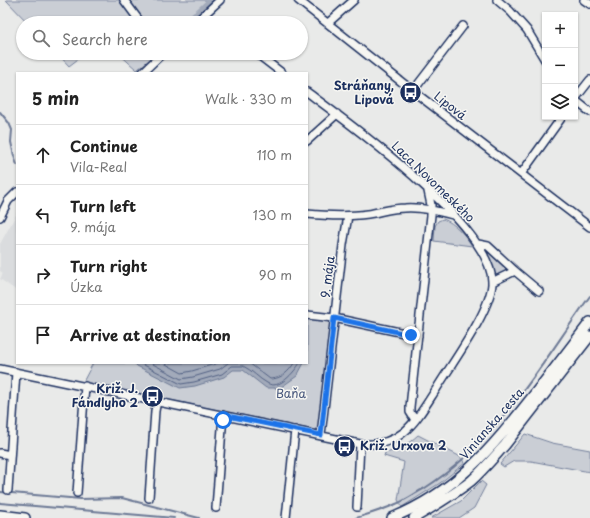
<!DOCTYPE html>
<html lang="en">
<head>
<meta charset="utf-8">
<style>
  body { margin:0; font-family:"Playpen Sans",sans-serif; background:#f2f2f2; color:#222 }
  .controls { position:absolute; right:12px; top:12px; display:grid; overflow:hidden; border-radius:0px; box-shadow:0 1px 3px #0004 }
  .controls button { width:36px; height:36px; display:grid; place-items:center; padding:0; border:0; border-bottom:1px solid #e0e0e0; background:#fff; color:#222; font:20px sans-serif }
  .stop { position:absolute; width:12px; height:12px; margin:-9px; border:3px solid #1a73e8; border-radius:50%; background:#fff }
  .stop.end { background:#1a73e8; border-color:#fff; box-shadow:0 1px 4px #0008 }
  .list { margin:0; padding:0; list-style:none }
  h2 { display:flex; justify-content:space-between; align-items:center; height:52px; margin:0; padding:0 16px; font-size:17px }
  h2 small { font-size:13px; font-weight:400; color:#767676 }
  .list li { display:grid; grid-template-columns:26px 1fr auto; gap:12px; align-items:center; box-sizing:border-box; height:60px; padding:0 16px; border-top:1px solid #e0e0e0 }
  .list b { display:block; font-size:15px; white-space:nowrap }
  .list p { margin:0; font-size:13px; white-space:nowrap; color:#767676 }
  .list em { font-size:13px; font-style:normal; color:#767676 }
  .icon { flex:none; width:22px; height:22px; fill:none; stroke:currentColor; stroke-width:2; stroke-linecap:round; stroke-linejoin:round }
  .map { position:relative; flex:none; width:590px; height:518px; overflow:hidden }
  .search { position:absolute; background:#fff; box-shadow:0 1px 3px #0004; left:16px; top:16px; width:292px; height:44px; display:flex; align-items:center; gap:10px; box-sizing:border-box; padding:0 14px; border-radius:22px; color:#767676; font-size:15px }
  .panel { position:absolute; background:#fff; box-shadow:0 1px 3px #0004; left:16px; top:72px; width:292px; height:292px; border-radius:0px }
  .map>svg:first-child { display:block }
  .built { fill:#dadcde }
  .green { fill:#caced5; stroke:#727e9a }
  .water { fill:#a2aaba; stroke:#6c7995 }
  .lines { fill:none; stroke-linecap:round; stroke-linejoin:round }
  .shore { stroke:#516083; stroke-width:1 }
  .stream { stroke:#6c7995; stroke-width:2 }
  .canal { stroke:#a2aaba; stroke-width:6 }
  .minor-casing { stroke:#1b2f5e; stroke-width:10 }
  .major-casing { stroke:#1b2f5e; stroke-width:12 }
  .minor { stroke:#f6f6f2; stroke-width:7 }
  .major { stroke:#f6f6f2; stroke-width:9 }
  .route { stroke:#1a73e8; stroke-width:5 }
  .labels { text-anchor:middle; stroke-width:3; stroke-linejoin:round; paint-order:stroke }
  .poi-label { font-size:12px; font-weight:bold; fill:#1b2f5e; stroke:#f6f6f2; text-anchor:end }
  .street-label { font-size:12px; fill:#1b2f5e; stroke:#f6f6f2 }
  .park-label { font-size:12px; fill:#47577c; stroke:#f6f6f2 }
</style>
</head>
<body>
<div class="map">
<svg width="590" height="518" viewBox="0 0 590 518">
  <rect width="100%" height="100%" fill="#e9eae9"/>
  <filter id="ink" filterUnits="userSpaceOnUse"><feTurbulence type="fractalNoise" baseFrequency=".025" numOctaves="2"/><feDisplacementMap in="SourceGraphic" scale="8" xChannelSelector="R" yChannelSelector="G"/><feConvolveMatrix kernelMatrix="1 2 1 2 8 2 1 2 1" color-interpolation-filters="sRGB"/></filter>
  <g filter="url(#ink)">
    <!-- built -->
    <path class="built" d="M 17,213 L 17,291 L 0,279 L 3,273 L 0,271 L 0,244 Z"/>
    <!-- green -->
    <path class="green" d="M 6,0 L 214,0 L 189,23 L 28,23 Z
      M 57,53 L 86,53 L 69,66 Z
      M 118,53 L 157,53 L 137,70 Z
      M 443,219 C 455,223 466,236 472,246 L 434,241 L 435,226 L 438,221 Z
      M 485,249 L 487,249 L 509,271 L 497,276 L 495,275 Z
      M 307,318 L 326,320 L 329,321 L 330,325 L 319,427 L 318,429 L 314,430 L 83,382 L 93,363 L 307,363 Z
      M 525,434 L 552,443 L 590,450 L 590,472 L 531,461 L 514,461 L 504,467 L 500,464 Z
      M 418,435 L 459,456 L 465,463 L 440,483 L 402,507 L 398,500 L 404,462 L 384,456 L 385,453 C 399,450 408,444 418,435 Z
      M 481,481 L 486,485 L 474,508 L 459,518 L 431,518 L 461,501 Z"/>
    <!-- water -->
    <path class="water" d="M 134,363 L 304,363 L 297,376 L 280,388 L 266,388 L 243,370 L 233,370 L 224,377 L 195,386 L 180,388 L 137,366 Z"/>
    <g class="lines">
      <!-- shore -->
      <path class="shore" d="M 140,363 L 181,384 L 194,382 L 222,374 L 232,366 L 243,366 C 252,370 259,379 267,383 C 279,391 294,372 300,363
        M 151,363 L 181,379 L 193,377 L 220,369 L 228,363
        M 164,363 L 182,373 L 192,371 L 218,363
        M 249,363 L 270,379 C 281,379 289,372 294,363"/>
      <!-- stream -->
      <path class="stream" d="M 0,112 L 9,123 L 12,130 L 11,142 L 14,156 L 17,165
        M 0,492 L 81,499 L 122,498 L 199,518
        M 0,503 L 174,518
        M 356,518 C 369,514 383,510 396,504 C 406,500 415,493 425,488 C 498,442 541,364 590,296"/>
      <!-- canal -->
      <path class="canal" d="M 198,12 L 211,0
        M 186,23 L 195,15"/>
      <defs>
        <path id="minor" d="M 124,0 L 141,23
          M 298,0 L 413,91 L 590,227
          M 497,0 L 510,11 L 527,30 L 545,60
          M 584,0 L 590,4
          M 215,22 L 216,23
          M 195,23 L 220,0
          M 328,23 L 354,0
          M 256,53 L 282,73
          M 142,73 L 163,53
          M 413,91 L 463,26
          M 575,99 L 590,80
          M 575,100 L 590,112
          M 307,141 L 337,114
          M 521,174 L 562,117
          M 307,214 C 328,216 347,217 368,214 C 381,212 392,208 405,208 C 421,207 437,211 453,215
          M 0,217 L 8,201 L 17,192
          M 478,244 L 488,246 L 515,271 L 539,291
          M 492,282 L 515,271
          M 307,315 L 334,318 L 418,336
          M 0,369 L 360,444 C 403,448 416,420 437,388 C 452,363 490,312 492,284 C 495,228 350,124 307,92
          M 415,420 L 410,412 L 410,407 L 431,215 L 431,205 L 428,191
          M 321,435 L 343,245 L 348,216
          M 0,453 L 10,455
          M 8,490 L 16,372
          M 77,493 L 85,386
          M 149,498 L 155,411 L 157,401
          M 357,507 L 360,444
          M 216,508 L 223,415
          M 286,518 L 295,430"/>
        <path id="major" d="M 0,515 L 25,518
          M 392,518 C 457,491 490,450 532,397 C 552,372 571,347 590,322
          M 414,518 C 433,507 453,495 471,481 C 483,470 494,457 505,445 L 590,336"/>
      </defs>
      <!-- minor casing -->
      <use href="#minor" class="minor-casing"/>
      <!-- major casing -->
      <use href="#major" class="major-casing"/>
      <!-- minor -->
      <use href="#minor" class="minor"/>
      <!-- major -->
      <use href="#major" class="major"/>
    </g>
  </g>
  <g class="lines" filter="url(#ink)">
    <!-- route -->
    <path class="route" d="M 223,420 L 223,415 L 321,435 L 334,318 L 411,335"/>
  </g>
  <!-- icons -->
  <defs>
    <symbol id="bus-disc" viewBox="-11 -11 22 22"><circle r="9.5" fill="#1b2f5e" stroke="#f6f6f2"/><path d="M-5-6H5V4H4V6H2V4H-2V6H-4V4H-5ZM-3.5-4V0h7V-4ZM-3.5 1.2v1.5H-2V1.2ZM2 1.2v1.5H3.5V1.2Z" fill="#fff"/></symbol>
  </defs>
  <g fill-rule="evenodd">
    <use href="#bus-disc" x="398" y="80" width="25" height="25"/>
    <use href="#bus-disc" x="140" y="384" width="25" height="25"/>
    <use href="#bus-disc" x="332" y="434" width="25" height="25"/>
  </g>
  <g class="labels">
    <!-- poi labels -->
    <g class="poi-label">
      <text x="394" y="90">Stráňany,<tspan x="394" dy="14">Lipová</tspan></text>
      <text x="138" y="393">Križ. J.<tspan x="138" dy="14">Fándlyho 2</tspan></text>
      <text x="360" y="450" text-anchor="start">Križ. Urxova 2</text>
    </g>
    <!-- street labels -->
    <g class="street-label">
      <text transform="translate(450 106) rotate(38)" y="4">Lipová</text>
      <text transform="translate(433 182) rotate(44)" y="4">Laca Novomeského</text>
      <text transform="translate(328 277) rotate(-83)" y="4">9. mája</text>
      <text transform="translate(492 424) rotate(-49)" y="4">Vinianska cesta</text>
    </g>
    <!-- park labels -->
    <g class="park-label">
      <text x="291" y="398">Baňa</text>
    </g>
  </g>
</svg>
<div class="controls">
<button>+</button>
<button>−</button>
<button><svg class="icon" aria-label="layers" viewBox="0 0 24 24"><path d="M12 4l9 5-9 5-9-5zM3 14l9 5 9-5"/></svg></button>
</div>
<div class="stop" style="left:223px;top:420px"></div>
<div class="stop end" style="left:411px;top:335px"></div>
<div class="search"><svg class="icon" aria-label="search" viewBox="0 0 24 24"><circle cx="10" cy="10" r="6"/><path d="M15 15l6 6"/></svg>Search here</div>
<section class="panel">
<h2>5 min<small>Walk · 330 m</small></h2>
<ul class="list">
<li><svg class="icon" aria-label="ahead" viewBox="0 0 24 24"><path d="M12 20V5M6 11l6-6 6 6"/></svg><div><b>Continue</b><p>Vila-Real</p></div><em>110 m</em></li>
<li><svg class="icon" aria-label="left" viewBox="0 0 24 24"><path d="M17 20v-9H6M10 6l-5 5 5 5"/></svg><div><b>Turn left</b><p>9. mája</p></div><em>130 m</em></li>
<li><svg class="icon" aria-label="right" viewBox="0 0 24 24"><path d="M7 20v-9h11M14 6l5 5-5 5"/></svg><div><b>Turn right</b><p>Úzka</p></div><em>90 m</em></li>
<li><svg class="icon" aria-label="arrive" viewBox="0 0 24 24"><path d="M6 21V4h12l-3 4 3 4H6"/></svg><div><b>Arrive at destination</b></div></li>
</ul>
</section>
</div>
</body>
</html>
